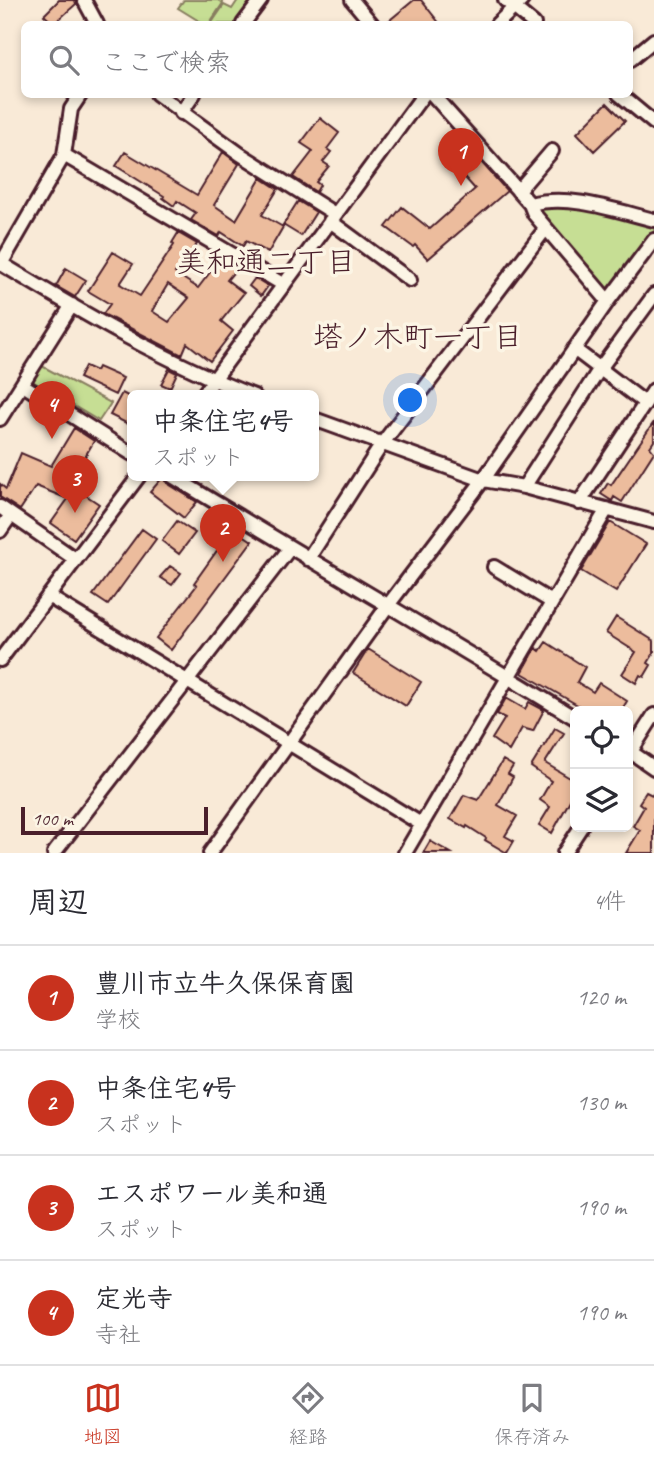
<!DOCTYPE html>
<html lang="ja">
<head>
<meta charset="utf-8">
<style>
  body { margin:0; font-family:Caveat,"Klee One",sans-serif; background:#f2f2f3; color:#2b2b33 }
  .controls { position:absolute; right:21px; bottom:21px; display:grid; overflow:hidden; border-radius:10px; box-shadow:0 4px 10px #0003 }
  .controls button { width:63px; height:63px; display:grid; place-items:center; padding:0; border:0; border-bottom:2px solid #e1e1e2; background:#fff; color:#2b2b33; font:35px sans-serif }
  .scale { position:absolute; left:21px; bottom:18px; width:187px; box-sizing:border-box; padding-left:7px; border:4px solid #4a1f2b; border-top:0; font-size:19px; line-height:24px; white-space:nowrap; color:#4a1f2b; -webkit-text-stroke:5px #fcf5e5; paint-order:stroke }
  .you { position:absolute; left:411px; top:401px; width:24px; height:24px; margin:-18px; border:5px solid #fff; border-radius:50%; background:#1a73e8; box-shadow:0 0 0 10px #1a73e833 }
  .badge { display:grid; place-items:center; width:46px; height:46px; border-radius:50%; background:#c8321e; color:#fff; font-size:23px; font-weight:700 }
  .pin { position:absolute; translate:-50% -58px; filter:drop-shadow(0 2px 4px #0008) }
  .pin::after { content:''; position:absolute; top:37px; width:24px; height:21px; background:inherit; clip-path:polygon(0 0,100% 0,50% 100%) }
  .popup { position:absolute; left:127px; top:390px; width:192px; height:91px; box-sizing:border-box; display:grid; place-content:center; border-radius:10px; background:#fff; filter:drop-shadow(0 2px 5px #0005); font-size:23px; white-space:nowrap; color:#7c7c81 }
  .popup b { font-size:26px; color:#2b2b33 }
  .popup::after { content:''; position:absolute; left:50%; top:100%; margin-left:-14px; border:14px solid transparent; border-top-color:#fff }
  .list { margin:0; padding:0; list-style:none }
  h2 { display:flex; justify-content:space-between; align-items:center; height:91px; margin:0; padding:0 28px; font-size:30px }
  h2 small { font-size:23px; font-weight:400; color:#7c7c81 }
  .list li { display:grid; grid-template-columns:46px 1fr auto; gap:21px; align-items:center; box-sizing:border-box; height:105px; padding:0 28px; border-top:2px solid #e1e1e2 }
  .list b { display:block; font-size:26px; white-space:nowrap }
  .list p { margin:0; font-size:23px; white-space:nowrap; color:#7c7c81 }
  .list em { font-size:23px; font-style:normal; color:#7c7c81 }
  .icon { flex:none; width:38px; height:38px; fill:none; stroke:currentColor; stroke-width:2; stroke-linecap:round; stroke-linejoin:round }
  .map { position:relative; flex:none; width:654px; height:853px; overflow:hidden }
  .search { position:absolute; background:#fff; box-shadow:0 4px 10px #0003; left:21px; right:21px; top:21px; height:77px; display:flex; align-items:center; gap:18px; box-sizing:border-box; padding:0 24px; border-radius:10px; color:#7c7c81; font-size:26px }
  .sheet { height:511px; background:#fff }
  nav { display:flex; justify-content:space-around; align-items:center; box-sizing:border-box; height:98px; border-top:2px solid #e1e1e2; background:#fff; font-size:19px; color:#7c7c81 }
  nav a { display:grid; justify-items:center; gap:4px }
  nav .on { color:#c8321e }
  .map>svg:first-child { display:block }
  .green { fill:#c6de94; stroke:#887e60; stroke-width:2 }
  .building { fill:#ecbc9d; stroke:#4a1f2b; stroke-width:2; fill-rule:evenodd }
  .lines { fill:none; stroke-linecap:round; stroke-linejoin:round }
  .minor-casing { stroke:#4a1f2b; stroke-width:18 }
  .minor { stroke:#fcf5e5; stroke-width:12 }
  .labels { text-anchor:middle; stroke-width:7; stroke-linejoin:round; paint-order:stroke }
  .neighbourhood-label { font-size:30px; fill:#4a1f2b; stroke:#fcf5e5 }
</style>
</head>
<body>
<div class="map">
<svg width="654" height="853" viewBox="0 0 654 853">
  <rect width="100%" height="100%" fill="#f9ead7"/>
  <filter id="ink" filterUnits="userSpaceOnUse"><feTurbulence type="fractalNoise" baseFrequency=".0143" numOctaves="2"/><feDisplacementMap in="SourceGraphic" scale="14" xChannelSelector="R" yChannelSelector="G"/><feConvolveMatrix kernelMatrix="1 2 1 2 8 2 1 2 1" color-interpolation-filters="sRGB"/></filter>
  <g filter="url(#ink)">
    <!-- green -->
    <path class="green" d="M 184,0 L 219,0 L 223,3 L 209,24 L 204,24 L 178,8 Z
      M 238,0 L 257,0 L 240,24 L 211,24 L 224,5 L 232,9 Z
      M 543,204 L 577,204 L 654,223 L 654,231 L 610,291 L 605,291 L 539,212 Z
      M 40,365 L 111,403 L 99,421 L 34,382 L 33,377 Z"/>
    <!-- building -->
    <path class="building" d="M 59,0 L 75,0 L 76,4 L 54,24 L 44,15 Z
      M 414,0 L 421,0 L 440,24 L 385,24 Z
      M 607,103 L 625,121 L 594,151 L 577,133 Z
      M 320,118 L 339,133 L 327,149 L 331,152 L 323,162 L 329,166 L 316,182 L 320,185 L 316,192 L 293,177 L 313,151 L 301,143 Z
      M 457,135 L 507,191 L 428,259 L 415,245 L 413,247 L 386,227 L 402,207 L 430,229 L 475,189 L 440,150 Z
      M 125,152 L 197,195 L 223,152 L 239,164 L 214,205 L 236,220 L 261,178 L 278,189 L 262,215 L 283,227 L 268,253 L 246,241 L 243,246 L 221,232 L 219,236 L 191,220 L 196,213 L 177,201 L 174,206 L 163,198 L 164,196 L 116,166 Z
      M 298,201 L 316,212 L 301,236 L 283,225 Z
      M 178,233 L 197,244 L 175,273 L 198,288 L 221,258 L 237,268 L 227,280 L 244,293 L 221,321 L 233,331 L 210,361 L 187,343 L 182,355 L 103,314 L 110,304 L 88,291 L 113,252 L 133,264 L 120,284 L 140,296 L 174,245 L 172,243 ZM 168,284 L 189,298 L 169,322 L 152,311 Z
      M 66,268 L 86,280 L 75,297 L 56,286 Z
      M 255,278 L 268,286 L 261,296 L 249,286 Z
      M 85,366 L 96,371 L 98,367 L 123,378 L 115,395 L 79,378 Z
      M 169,369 L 177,373 L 170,388 L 161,384 Z
      M 122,393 L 132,398 L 132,426 L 110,415 Z
      M 654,422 L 654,441 L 650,447 L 654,452 L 622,502 L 614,497 L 612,501 L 601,494 L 608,483 L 611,485 Z
      M 74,428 L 94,441 L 69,484 L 99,504 L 74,539 L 51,523 L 68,499 L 36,486 L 20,510 L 0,497 L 0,484 L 6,489 L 21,453 L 51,466 Z
      M 163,477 L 167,483 L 197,502 L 184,518 L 150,492 Z
      M 177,521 L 195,533 L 179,554 L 162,541 Z
      M 610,522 L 646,544 L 616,592 L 581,571 Z
      M 233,528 L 252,541 L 171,650 L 156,638 L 197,585 L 194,583 Z
      M 142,529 L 156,539 L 108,605 L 93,595 Z
      M 170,566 L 181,573 L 172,585 L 160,577 Z
      M 616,617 L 654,641 L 654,653 L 648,663 L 651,665 L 644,677 L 640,675 L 636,683 L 622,674 L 636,652 L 606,633 Z
      M 546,642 L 585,667 L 577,682 L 593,692 L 599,683 L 627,701 L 621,711 L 604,711 L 596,706 L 593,711 L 588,711 L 522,673 L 536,648 L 540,651 Z
      M 368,649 L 421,682 L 406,706 L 353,673 Z
      M 506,698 L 525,709 L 529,702 L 544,710 L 533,731 L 522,728 L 509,751 L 492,739 L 505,718 L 497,714 Z
      M 555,728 L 564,733 L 545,763 L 575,781 L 575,791 L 552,833 L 539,825 L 550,807 L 540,800 L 551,781 L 531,767 Z
      M 503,760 L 513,766 L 508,774 L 513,777 L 498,805 L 517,816 L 505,836 L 514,841 L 507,853 L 485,840 L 486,838 L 467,826 L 466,828 L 450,819 L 464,795 L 478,800 Z
      M 646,792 L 652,795 L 654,792 L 654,853 L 626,853 L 640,830 L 633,826 L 644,807 L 639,803 Z
      M 430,841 L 451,853 L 423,853 Z"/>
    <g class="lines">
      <defs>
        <path id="minor" d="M 84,0 L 97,24
          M 352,0 L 372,24
          M 505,0 L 534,24
          M 243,24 L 261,0
          M 497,24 L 522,0
          M 630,60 L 654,40
          M 157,94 L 240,154 L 335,214
          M 432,94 L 530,204 L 534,214 L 608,301
          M 619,94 L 654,123
          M 181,113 L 194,94
          M 64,155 L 284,285
          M 518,191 L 552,151
          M 530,204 C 571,194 614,210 654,220
          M 330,221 L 410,280
          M 0,263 C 81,312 165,362 254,396
          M 1,264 L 64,155 L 71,109 L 81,94
          M 574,349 L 645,403
          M 23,385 L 132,454
          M 202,396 L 424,94
          M 0,419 L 72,305
          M 314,419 L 483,480 L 524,487 L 654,522
          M 172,476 C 306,558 442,636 575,718
          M 524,487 L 599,370 L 654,295
          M 579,503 L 654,390
          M 0,507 L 75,559
          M 0,531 L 11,515
          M 308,559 L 382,444 L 546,228
          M 494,567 L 552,602
          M 48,596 L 421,824
          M 0,660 L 139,476
          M 628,750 L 654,768
          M 628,756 L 654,715
          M 54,853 L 290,548
          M 210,853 L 389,604 L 483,480 L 608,301 L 654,240
          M 405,853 L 607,509
          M 564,853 L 581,827"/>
      </defs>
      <!-- minor casing -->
      <use href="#minor" class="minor-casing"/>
      <!-- minor -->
      <use href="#minor" class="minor"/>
    </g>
  </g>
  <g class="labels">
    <!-- neighbourhood labels -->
    <g class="neighbourhood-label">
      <text x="266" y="272">美和通二丁目</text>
      <text x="418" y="347">塔ノ木町一丁目</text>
    </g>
  </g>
</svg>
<div class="controls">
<button><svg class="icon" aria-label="locate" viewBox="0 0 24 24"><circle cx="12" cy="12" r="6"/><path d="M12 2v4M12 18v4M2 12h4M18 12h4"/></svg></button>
<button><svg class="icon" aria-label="layers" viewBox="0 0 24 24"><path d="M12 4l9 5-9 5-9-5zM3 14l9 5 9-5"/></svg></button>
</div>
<div class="scale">100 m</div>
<div class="you"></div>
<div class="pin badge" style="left:461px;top:186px">1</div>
<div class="pin badge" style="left:223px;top:562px">2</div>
<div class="popup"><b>中条住宅4号</b>スポット</div>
<div class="pin badge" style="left:75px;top:513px">3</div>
<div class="pin badge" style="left:52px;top:439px">4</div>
<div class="search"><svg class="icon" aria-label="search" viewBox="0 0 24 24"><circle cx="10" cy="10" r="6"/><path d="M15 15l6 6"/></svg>ここで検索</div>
</div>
<section class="sheet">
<h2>周辺<small>4件</small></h2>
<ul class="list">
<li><span class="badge">1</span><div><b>豊川市立牛久保保育園</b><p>学校</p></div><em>120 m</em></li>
<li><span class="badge">2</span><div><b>中条住宅4号</b><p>スポット</p></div><em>130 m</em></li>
<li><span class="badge">3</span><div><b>エスポワール美和通</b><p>スポット</p></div><em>190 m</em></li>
<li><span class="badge">4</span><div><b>定光寺</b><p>寺社</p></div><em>190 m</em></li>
</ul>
</section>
<nav>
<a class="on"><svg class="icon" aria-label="map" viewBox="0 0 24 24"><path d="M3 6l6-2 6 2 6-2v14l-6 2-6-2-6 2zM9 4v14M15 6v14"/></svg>地図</a>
<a><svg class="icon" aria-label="directions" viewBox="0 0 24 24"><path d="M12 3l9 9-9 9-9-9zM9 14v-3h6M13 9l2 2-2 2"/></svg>経路</a>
<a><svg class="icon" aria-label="saved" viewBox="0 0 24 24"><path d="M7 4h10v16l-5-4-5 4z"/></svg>保存済み</a>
</nav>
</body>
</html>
